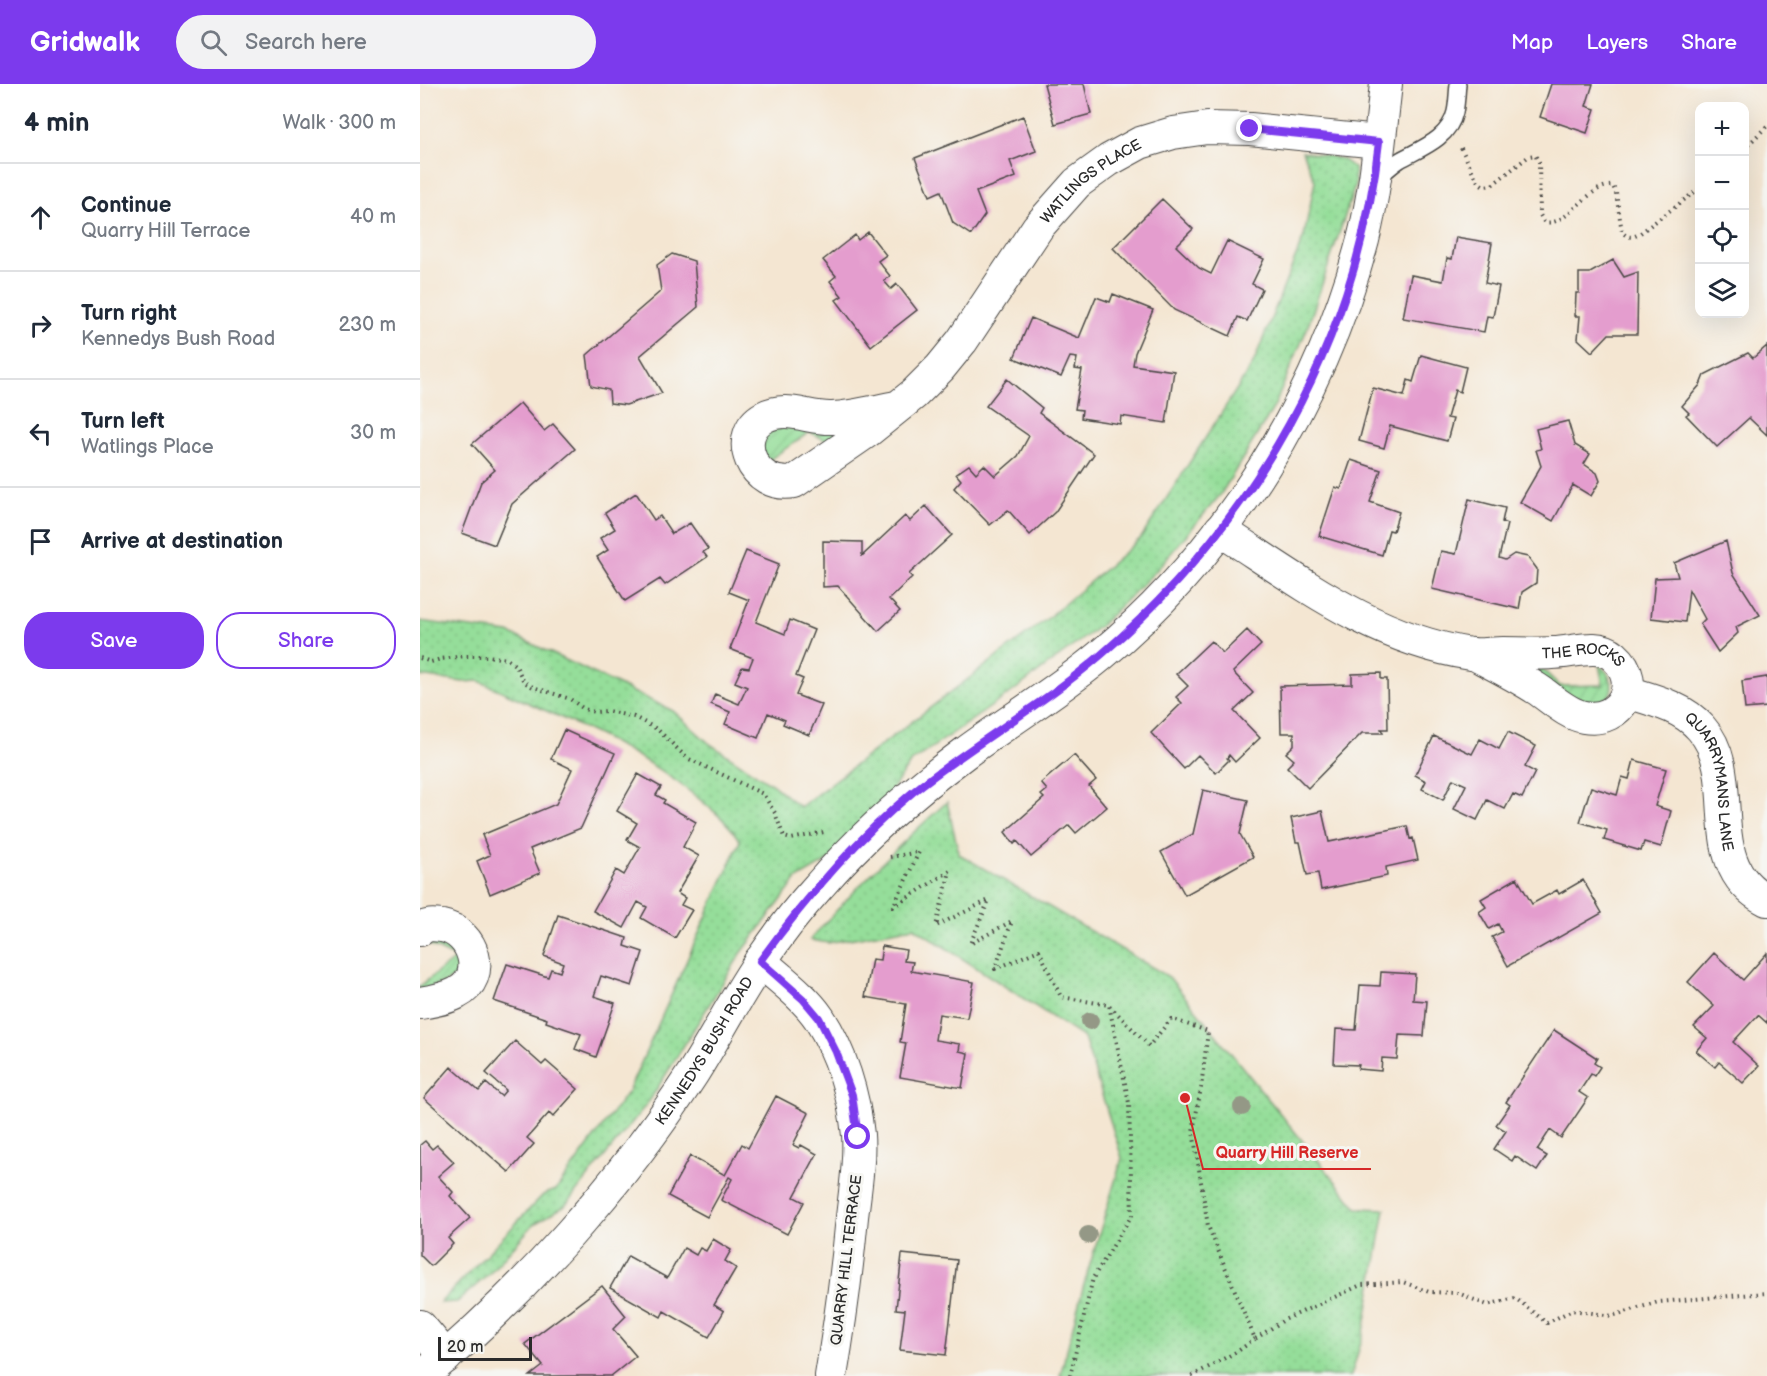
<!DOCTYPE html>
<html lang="en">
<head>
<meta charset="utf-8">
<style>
  body { margin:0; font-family:"Balsamiq Sans",sans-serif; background:#f2f2f3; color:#1f2937 }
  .controls { position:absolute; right:18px; top:18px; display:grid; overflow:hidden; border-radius:12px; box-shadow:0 6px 24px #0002 }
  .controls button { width:54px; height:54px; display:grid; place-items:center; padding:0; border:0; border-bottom:2px solid #e0e1e3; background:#fff; color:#1f2937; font:30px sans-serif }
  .scale { position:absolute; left:18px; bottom:15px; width:94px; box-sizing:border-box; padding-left:6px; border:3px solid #2b2b2b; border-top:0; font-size:16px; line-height:21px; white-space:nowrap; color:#2b2b2b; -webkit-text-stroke:4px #f6f6f2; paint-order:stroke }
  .stop { position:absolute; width:18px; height:18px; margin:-14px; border:4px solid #7c3aed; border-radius:50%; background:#fff }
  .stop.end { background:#7c3aed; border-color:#fff; box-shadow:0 2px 6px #0008 }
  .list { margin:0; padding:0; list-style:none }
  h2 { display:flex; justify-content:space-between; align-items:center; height:78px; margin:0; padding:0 24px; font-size:26px }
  h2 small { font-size:20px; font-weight:400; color:#747a83 }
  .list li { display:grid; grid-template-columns:39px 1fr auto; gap:18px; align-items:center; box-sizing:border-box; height:108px; padding:0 24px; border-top:2px solid #e0e1e3 }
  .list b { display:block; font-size:22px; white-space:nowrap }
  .list p { margin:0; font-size:20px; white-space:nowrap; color:#747a83 }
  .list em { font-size:20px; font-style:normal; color:#747a83 }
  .actions { display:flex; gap:12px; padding:18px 24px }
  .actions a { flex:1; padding:14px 0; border:2px solid #7c3aed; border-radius:24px; text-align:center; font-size:21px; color:#7c3aed }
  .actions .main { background:#7c3aed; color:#fff }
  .icon { flex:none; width:33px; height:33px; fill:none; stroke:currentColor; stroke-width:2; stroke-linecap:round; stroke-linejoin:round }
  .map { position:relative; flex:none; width:1347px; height:1292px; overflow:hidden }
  header { display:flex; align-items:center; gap:36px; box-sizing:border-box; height:84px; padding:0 30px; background:#7c3aed; color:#fff }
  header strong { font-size:28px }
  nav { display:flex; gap:33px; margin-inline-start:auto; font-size:21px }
  .search { width:420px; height:54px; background:#f2f2f3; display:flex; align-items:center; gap:15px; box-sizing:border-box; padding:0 21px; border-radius:33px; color:#747a83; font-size:22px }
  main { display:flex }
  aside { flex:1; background:#fff }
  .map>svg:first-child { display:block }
  .park { fill:url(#park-dots); stroke:#608462; stroke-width:1.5 }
  .garden { fill:url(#garden-furrows); stroke:#608462; stroke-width:1.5 }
  .building { fill:#e49dce }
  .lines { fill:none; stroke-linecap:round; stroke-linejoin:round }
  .service-casing { stroke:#494744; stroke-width:18 }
  .minor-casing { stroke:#494744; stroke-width:34 }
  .path { stroke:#494744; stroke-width:4; stroke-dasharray:1.5 4.5; stroke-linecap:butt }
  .service { stroke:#fff; stroke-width:15 }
  .minor { stroke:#fff; stroke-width:32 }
  .tree { fill:#949886 }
  .route { stroke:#7c3aed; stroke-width:8 }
  .labels { text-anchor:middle; stroke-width:6; stroke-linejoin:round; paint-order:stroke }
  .street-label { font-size:15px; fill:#2b2b2b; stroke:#f6f6f2 }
  .leader { fill:none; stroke:#d62828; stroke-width:2 }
  .callout-dot { fill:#d62828; stroke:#f6f6f2; stroke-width:2 }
  .callout-label { font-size:16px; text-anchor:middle; font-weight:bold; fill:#d62828; stroke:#f6f6f2; stroke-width:6; stroke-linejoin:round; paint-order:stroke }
</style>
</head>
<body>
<header>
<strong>Gridwalk</strong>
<div class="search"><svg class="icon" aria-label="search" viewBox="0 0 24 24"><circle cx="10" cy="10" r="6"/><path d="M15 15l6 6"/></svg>Search here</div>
<nav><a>Map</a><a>Layers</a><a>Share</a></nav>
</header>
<main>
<aside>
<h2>4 min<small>Walk · 300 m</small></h2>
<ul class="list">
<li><svg class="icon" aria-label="ahead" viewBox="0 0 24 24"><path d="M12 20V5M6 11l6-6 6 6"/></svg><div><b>Continue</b><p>Quarry Hill Terrace</p></div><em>40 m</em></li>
<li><svg class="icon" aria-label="right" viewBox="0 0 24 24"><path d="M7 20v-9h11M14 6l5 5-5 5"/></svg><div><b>Turn right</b><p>Kennedys Bush Road</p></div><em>230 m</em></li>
<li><svg class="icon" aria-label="left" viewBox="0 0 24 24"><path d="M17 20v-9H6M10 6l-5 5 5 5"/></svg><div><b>Turn left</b><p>Watlings Place</p></div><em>30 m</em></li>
<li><svg class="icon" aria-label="arrive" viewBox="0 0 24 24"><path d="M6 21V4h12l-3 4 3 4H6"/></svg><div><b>Arrive at destination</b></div></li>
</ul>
<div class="actions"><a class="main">Save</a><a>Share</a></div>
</aside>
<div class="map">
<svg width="1347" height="1292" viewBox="0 0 1347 1292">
  <defs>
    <pattern id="park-dots" width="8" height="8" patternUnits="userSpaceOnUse" patternTransform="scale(1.5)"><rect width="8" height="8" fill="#95de9a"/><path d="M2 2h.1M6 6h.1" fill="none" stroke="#81bf85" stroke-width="1.8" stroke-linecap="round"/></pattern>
    <pattern id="garden-furrows" width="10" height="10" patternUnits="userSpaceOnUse" patternTransform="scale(1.5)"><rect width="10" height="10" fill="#95de9a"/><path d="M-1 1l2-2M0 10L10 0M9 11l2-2" fill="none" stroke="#81bf85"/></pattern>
  </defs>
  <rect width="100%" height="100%" fill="#f6f6f2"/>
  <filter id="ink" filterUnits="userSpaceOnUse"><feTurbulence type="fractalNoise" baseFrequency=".0167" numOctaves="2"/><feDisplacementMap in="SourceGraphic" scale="12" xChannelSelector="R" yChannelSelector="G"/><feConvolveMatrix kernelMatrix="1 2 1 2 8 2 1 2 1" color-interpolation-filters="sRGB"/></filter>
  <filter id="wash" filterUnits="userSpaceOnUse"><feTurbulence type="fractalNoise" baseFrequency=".008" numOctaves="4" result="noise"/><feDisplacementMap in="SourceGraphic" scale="24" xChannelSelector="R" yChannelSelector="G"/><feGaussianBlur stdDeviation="1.35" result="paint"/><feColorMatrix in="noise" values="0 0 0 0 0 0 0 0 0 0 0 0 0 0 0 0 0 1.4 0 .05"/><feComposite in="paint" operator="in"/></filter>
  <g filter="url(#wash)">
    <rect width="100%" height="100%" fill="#f4e6d2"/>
    <!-- park -->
    <path class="park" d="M 882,67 L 922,75 L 934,84 L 935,102 L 887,245 L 854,323 L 801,410 L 735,488 L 681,541 L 592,608 L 490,679 L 435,761 L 377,795 L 320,871 L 230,1016 L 145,1122 L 114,1140 L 68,1191 L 37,1218 L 20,1219 L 123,1111 L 136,1106 L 209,1006 L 320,757 C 308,738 295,728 278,714 C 214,661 134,631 59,597 L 43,598 L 0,592 L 0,537 L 89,549 L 253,627 L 290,660 L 353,701 L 380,723 L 628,534 L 721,454 L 833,280 L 884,152 L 895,97 Z
      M 527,718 L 539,770 L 749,893 L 937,1124 L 965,1125 L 944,1248 L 931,1292 L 640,1292 L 663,1204 L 702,1074 L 664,954 L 494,843 L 408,859 L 390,856 C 433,807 478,761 527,718 Z"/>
    <!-- garden -->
    <path class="garden" d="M 350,342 L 437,343 L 411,359 L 390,348 L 349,376 L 367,387 L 343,379 L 341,352 Z
      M 1098,580 L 1117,580 L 1140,602 L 1183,601 L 1179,581 C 1191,589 1198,606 1184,617 C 1180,620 1172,621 1166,622 Z
      M 15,856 L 34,864 C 48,897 26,898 0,907 L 0,902 L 36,874 L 7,860 Z"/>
    <g id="blocks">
      <!-- building -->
      <path class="building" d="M 624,0 L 664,0 L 671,30 L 635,40 Z
        M 1131,0 L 1173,0 L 1166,22 L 1175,25 L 1167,49 L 1120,33 Z
        M 603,32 L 616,67 L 590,77 L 596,93 L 556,108 L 565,131 L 551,151 L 533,139 L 521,107 L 510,112 L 495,74 Z
        M 742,115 L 773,145 L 756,162 L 779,184 L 791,190 L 807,157 L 844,175 L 832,200 L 842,205 L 827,237 L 818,233 L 810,252 L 754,226 L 693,164 Z
        M 448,148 L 466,171 L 458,177 L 470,192 L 464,197 L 471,205 L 477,200 L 497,226 L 451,262 L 416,216 L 422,212 L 410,197 L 416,192 L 403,176 L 435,151 L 438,156 Z
        M 1036,153 L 1072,159 L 1065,199 L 1079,202 L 1073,233 L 1067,232 L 1064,248 L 983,234 L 991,191 L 1023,197 L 1027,174 L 1032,175 Z
        M 252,170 L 274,177 L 278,223 L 220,272 L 242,309 L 206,321 L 190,319 L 189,306 L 171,302 L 167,271 L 241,207 L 237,181 Z
        M 1193,176 L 1204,193 L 1218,188 L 1217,250 L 1189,250 L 1172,268 L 1158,255 L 1160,232 L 1155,232 L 1156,209 L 1159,209 L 1159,189 L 1170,189 Z
        M 693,210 L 733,226 L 715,269 L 713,281 L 754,287 L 746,339 L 701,332 L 700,340 L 661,334 L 662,326 L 655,325 L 662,286 L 655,285 L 657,274 L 650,273 L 641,293 L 594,274 L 611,234 L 659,254 L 676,213 L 690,218 Z
        M 1347,262 L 1347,351 L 1329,334 L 1297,363 L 1266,331 L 1269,329 L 1262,322 L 1280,301 L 1284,291 L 1328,269 L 1333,274 Z
        M 1001,271 L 1046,283 L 1040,308 L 1035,306 L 1027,334 L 1033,335 L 1027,357 L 970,342 L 964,364 L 939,357 L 953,304 L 984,312 L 988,296 L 993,298 Z
        M 587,295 L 622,324 L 619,329 L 674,370 L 635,428 L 610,451 L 588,426 L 570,441 L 534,404 L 541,396 L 536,390 L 549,381 L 556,389 L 564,381 L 575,392 L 598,372 L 609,352 L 566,322 Z
        M 100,319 L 124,347 L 133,340 L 155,365 L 92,420 L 75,461 L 42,449 L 61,398 L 75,386 L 52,360 Z
        M 1148,337 L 1155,361 L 1170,370 L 1164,380 L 1177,389 L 1180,397 L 1171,412 L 1153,401 L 1133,437 L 1100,418 L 1121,382 L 1116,366 L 1121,365 L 1116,345 Z
        M 931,376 L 961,386 L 950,418 L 979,428 L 973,447 L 969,446 L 962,471 L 899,452 L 915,403 L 921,405 Z
        M 216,409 L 234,436 L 240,432 L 252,450 L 270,439 L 288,465 L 283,468 L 287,473 L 245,501 L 240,495 L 205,517 L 177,473 L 188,466 L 180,454 L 195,445 L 185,429 Z
        M 1049,415 L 1085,424 L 1082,438 L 1087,440 L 1079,474 L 1085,476 L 1094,470 L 1108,473 L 1117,485 L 1116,499 L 1102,508 L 1099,525 L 1012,505 L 1021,467 L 1036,470 Z
        M 506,422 L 532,451 L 489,490 L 492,493 L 469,515 L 480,527 L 458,547 L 418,502 L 403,503 L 403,457 L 442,458 L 442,472 L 485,432 L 490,437 Z
        M 1306,457 L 1313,489 L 1340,531 L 1316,543 L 1318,549 L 1298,568 L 1280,540 L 1285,535 L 1269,506 L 1265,538 L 1231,534 L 1235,494 L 1258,493 L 1254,479 Z
        M 326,467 L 359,480 L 336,538 L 365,550 L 370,536 L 394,546 L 376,592 L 383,595 L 376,611 L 402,621 L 389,651 L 363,640 L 365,636 L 348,629 L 338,654 L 305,640 L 310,628 L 291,620 L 295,610 L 319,620 L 327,603 L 315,598 L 322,583 L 329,584 L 333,574 L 310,565 L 329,516 L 309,508 Z
        M 827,546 L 841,561 L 813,588 L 833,609 L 814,627 L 840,654 L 815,678 L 809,671 L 807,674 L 809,676 L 796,689 L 778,671 L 764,685 L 731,649 L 762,619 L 756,613 L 768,602 L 756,590 L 791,557 L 803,569 Z
        M 961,589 L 961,595 L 967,595 L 968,645 L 961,645 L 963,649 L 942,649 L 888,704 L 867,683 L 874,676 L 866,669 L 874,661 L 874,649 L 861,649 L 860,602 L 932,600 L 932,590 Z
        M 1347,593 L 1347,623 L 1325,625 L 1322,597 Z
        M 144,646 L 195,669 L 161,744 L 110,765 L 120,789 L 70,810 L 57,777 L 70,771 L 62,751 L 136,720 L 152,685 L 131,675 Z
        M 1088,648 L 1116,662 L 1105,683 L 1115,688 L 1102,714 L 1093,710 L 1085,725 L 1067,716 L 1057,736 L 1034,725 L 1046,701 L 1033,695 L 1023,716 L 1002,705 L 1006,697 L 995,691 L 1014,652 L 1052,670 L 1060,655 L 1079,665 Z
        M 654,671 L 676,696 L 669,702 L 687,723 L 656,749 L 649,741 L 611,773 L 597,757 L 594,760 L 585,748 L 624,714 L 621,711 L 627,706 L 621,699 Z
        M 1214,676 L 1246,685 L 1235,722 L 1251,727 L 1241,763 L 1224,758 L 1221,767 L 1184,756 L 1187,746 L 1160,738 L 1171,703 L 1197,711 L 1202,693 L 1209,695 Z
        M 218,690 L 241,703 L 236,711 L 245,716 L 243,719 L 276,738 L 263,763 L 279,772 L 257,809 L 265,814 L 261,821 L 272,826 L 255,854 L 221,834 L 227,823 L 218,818 L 204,844 L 173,827 L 196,786 L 204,791 L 220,763 L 207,756 L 217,739 L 197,727 Z
        M 783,706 L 828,716 L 820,750 L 833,773 L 765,811 L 741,768 L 773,750 Z
        M 902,727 L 909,758 L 987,742 L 990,755 L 993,754 L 998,776 L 966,783 L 967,792 L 901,806 L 898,789 L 887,791 L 880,758 L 876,758 L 871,734 Z
        M 1097,794 L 1112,820 L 1137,806 L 1139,810 L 1163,796 L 1182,829 L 1088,882 L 1072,853 L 1082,848 L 1078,840 L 1069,845 L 1059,828 L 1066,823 L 1061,815 Z
        M 138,831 L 207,854 L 205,862 L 223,868 L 212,902 L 181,892 L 174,912 L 195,919 L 176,973 L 155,965 L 161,950 L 126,938 L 127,935 L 74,917 L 87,880 L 128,893 L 131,885 L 140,888 L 143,879 L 124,872 Z
        M 462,862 L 486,866 L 484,877 L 493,878 L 491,887 L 554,898 L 547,934 L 519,930 L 515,956 L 540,960 L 539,967 L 548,969 L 542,1004 L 480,993 L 486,959 L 480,958 L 486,920 L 445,913 L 452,875 L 460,876 Z
        M 1294,869 L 1323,896 L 1347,869 L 1347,939 L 1338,931 L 1313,958 L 1339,982 L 1323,999 L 1299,978 L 1295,983 L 1276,967 L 1287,954 L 1274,943 L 1294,922 L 1268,898 Z
        M 961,888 L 995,890 L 993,916 L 1007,917 L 1004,952 L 979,951 L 977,975 L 962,974 L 961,987 L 938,985 L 939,981 L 914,980 L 916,945 L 936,946 L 940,901 L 960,902 Z
        M 1134,946 L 1177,974 L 1174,979 L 1180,983 L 1174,992 L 1171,990 L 1159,1008 L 1168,1014 L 1141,1054 L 1130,1046 L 1117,1066 L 1127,1072 L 1117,1087 L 1095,1072 L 1092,1077 L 1074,1065 L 1086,1047 L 1076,1041 L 1090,1021 L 1086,1018 Z
        M 95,957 L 122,981 L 126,977 L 158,1005 L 133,1033 L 129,1029 L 107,1054 L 114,1060 L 89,1088 L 4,1014 L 31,983 L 59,1007 L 66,999 L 81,1012 L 86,1006 L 66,989 Z
        M 356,1012 L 389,1029 L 373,1061 L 379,1064 L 381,1061 L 397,1070 L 374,1113 L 384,1118 L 367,1150 L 301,1116 L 312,1095 L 309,1093 L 287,1133 L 248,1112 L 270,1072 L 305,1091 L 322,1060 L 328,1064 Z
        M 5,1057 L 12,1065 L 17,1061 L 34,1078 L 18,1092 L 33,1108 L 30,1112 L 50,1134 L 28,1154 L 33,1160 L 11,1182 L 0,1171 L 0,1061 Z
        M 293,1155 L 311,1166 L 305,1177 L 316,1184 L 294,1221 L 304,1227 L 289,1253 L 244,1227 L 241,1233 L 190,1204 L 208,1172 L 247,1194 L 264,1164 L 276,1171 L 280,1164 L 286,1167 Z
        M 482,1170 L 537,1176 L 526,1271 L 480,1266 L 485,1226 L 476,1225 Z
        M 182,1202 L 206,1232 L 193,1245 L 216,1272 L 191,1292 L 110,1292 L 123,1282 L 105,1260 Z"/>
    </g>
  </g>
  <g filter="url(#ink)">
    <use href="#blocks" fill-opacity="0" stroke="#494744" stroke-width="1.5"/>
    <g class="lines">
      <defs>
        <path id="service" d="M 958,94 C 965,88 972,81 980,76 C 1001,64 1029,55 1035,28 C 1037,19 1037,9 1038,0"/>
        <g id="minor">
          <path id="s1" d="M 476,323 C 455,327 433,333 412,334 C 388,335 367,321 344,333 C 311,351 332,406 374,398 L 448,347 L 494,310 L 520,284 L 542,257 L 618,143 L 657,99 L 689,76 L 720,59 L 753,49 L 787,44 L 830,45 L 959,58"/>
          <path id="s2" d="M 800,446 C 881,498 954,555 1051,570 C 1061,571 1072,569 1083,569 C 1099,569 1116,570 1133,569 C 1152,569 1178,558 1194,572 C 1224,598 1201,640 1164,633 C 1147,630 1131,614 1117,605 C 1097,592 1075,581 1054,570"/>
          <path id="s3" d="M 1207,608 C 1233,616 1263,623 1281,644 C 1325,693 1277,781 1347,816"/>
          <path d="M 0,846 C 6,840 14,841 22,842 C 54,848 68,893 37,909 C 26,915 12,917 0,919"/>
          <path d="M 340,877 C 360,895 384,912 399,934 C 421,968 434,1011 438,1051 C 440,1077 435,1107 432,1133 C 427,1187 420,1239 411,1292"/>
          <path d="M 0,1242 L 26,1273"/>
          <path id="s4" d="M 3,1292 C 104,1208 202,1099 273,989 C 297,951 317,911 342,875 C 359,850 378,825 398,803 C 442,752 491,709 545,669 C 590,636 638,607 680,572 C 808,466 900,316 943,156 C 956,105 960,52 966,0"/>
        </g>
      </defs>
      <!-- service casing -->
      <use href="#service" class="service-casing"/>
      <!-- minor casing -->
      <use href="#minor" class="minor-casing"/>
      <!-- path -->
      <path class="path" d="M 1041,64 L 1058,98 L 1064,102 L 1072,101 L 1109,72 L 1115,71 L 1119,78 L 1120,131 L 1124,138 C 1148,144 1168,99 1193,102 L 1196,109 L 1202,148 C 1208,154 1212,154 1219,150 L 1280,104
        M 1324,65 L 1347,42
        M 0,574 L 11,578 L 21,575 L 46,572 L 67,572 L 87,575 L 96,582 L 104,598 L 113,603 L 150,615 L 164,625 L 174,628 L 188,627 L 214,633 L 237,645 L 267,674 L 343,710 L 355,729 L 364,753 L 371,755 L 404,748
        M 470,773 L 499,768 L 473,823 L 530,787 L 516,842 L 569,816 L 550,860 L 592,837 L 575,885 L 619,866 L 641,913 L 689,921 L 709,1019 L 712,1131 L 673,1194 L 650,1292
        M 690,922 L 729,962 L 751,935 L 788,947 L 781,1004 L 773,1047 L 788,1142 L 835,1255 L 864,1236 L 941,1201 L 983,1198 L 1009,1208 L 1038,1209 L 1067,1221 L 1095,1214 L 1127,1239 L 1152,1226 L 1192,1232 L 1238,1218 L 1347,1209
        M 772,1292 L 818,1267 L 835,1255"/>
      <!-- service -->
      <use href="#service" class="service"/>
      <!-- minor -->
      <use href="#minor" class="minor"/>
    </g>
    <!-- trees -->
    <g class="tree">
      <circle cx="670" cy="937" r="9"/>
      <circle cx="822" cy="1023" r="9"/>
      <circle cx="668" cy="1151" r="9"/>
    </g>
  </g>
  <g class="lines" filter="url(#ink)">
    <!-- route -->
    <path class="route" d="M 438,1053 L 432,1011 L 416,968 L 399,934 L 383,915 L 340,877 C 385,815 434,757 493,708 C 554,659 623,621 682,570 C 834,439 937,258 959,58 L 830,45"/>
  </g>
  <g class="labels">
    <!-- street labels -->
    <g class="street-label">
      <text dy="5" stroke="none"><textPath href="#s1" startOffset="664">WATLINGS PLACE</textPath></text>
      <text dy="5" stroke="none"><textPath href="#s2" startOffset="396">THE ROCKS</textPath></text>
      <text dy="5" stroke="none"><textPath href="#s3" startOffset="138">QUARRYMANS LANE</textPath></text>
      <text dy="5" stroke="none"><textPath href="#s4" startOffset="432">KENNEDYS BUSH ROAD</textPath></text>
      <text transform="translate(426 1176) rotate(-83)" y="5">QUARRY HILL TERRACE</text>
    </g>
  </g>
  <!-- callouts -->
  <path class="leader" d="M765 1014L783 1085H951"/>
  <circle class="callout-dot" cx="765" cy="1014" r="6"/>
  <g class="callout-label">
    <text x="867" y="1074">Quarry Hill Reserve</text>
  </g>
</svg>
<div class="controls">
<button>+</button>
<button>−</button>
<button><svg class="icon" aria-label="locate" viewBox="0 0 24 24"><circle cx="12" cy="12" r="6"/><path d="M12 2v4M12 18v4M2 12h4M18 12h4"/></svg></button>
<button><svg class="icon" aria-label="layers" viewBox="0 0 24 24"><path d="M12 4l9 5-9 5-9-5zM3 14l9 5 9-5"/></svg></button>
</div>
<div class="scale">20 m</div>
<div class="stop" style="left:438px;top:1053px"></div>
<div class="stop end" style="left:830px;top:45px"></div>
</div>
</main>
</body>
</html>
